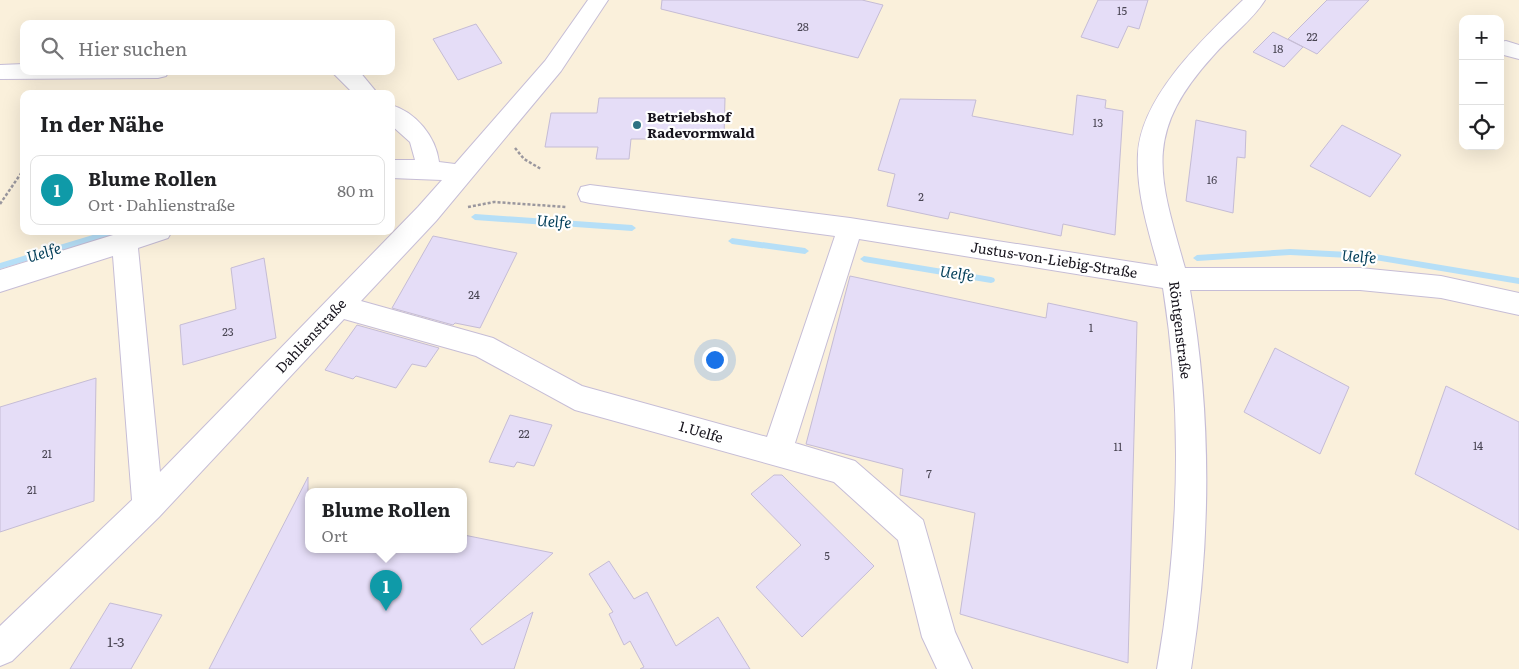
<!DOCTYPE html>
<html lang="de">
<head>
<meta charset="utf-8">
<style>
  body { margin:0; font-family:Literata,serif; background:#f6f6f6; color:#202124 }
  .controls { position:absolute; right:15px; top:15px; display:grid; overflow:hidden; border-radius:10px; box-shadow:0 5px 20px #0002 }
  .controls button { width:45px; height:45px; display:grid; place-items:center; padding:0; border:0; border-bottom:1px solid #e0e0e0; background:#fff; color:#202124; font:25px sans-serif }
  .you { position:absolute; left:714px; top:359px; width:18px; height:18px; margin:-12px; border:4px solid #fff; border-radius:50%; background:#1a73e8; box-shadow:0 0 0 8px #1a73e833 }
  .badge { display:grid; place-items:center; width:32px; height:32px; border-radius:50%; background:#2e7283; color:#fff; font-size:16px; font-weight:700 }
  .pin { position:absolute; translate:-50% -41px; filter:drop-shadow(0 1px 2px #0008) }
  .pin::after { content:''; position:absolute; top:26px; width:18px; height:15px; background:inherit; clip-path:polygon(0 0,100% 0,50% 100%) }
  .popup { position:absolute; left:305px; top:488px; width:162px; height:65px; box-sizing:border-box; display:grid; place-content:center; border-radius:10px; background:#fff; filter:drop-shadow(0 1px 4px #0005); font-size:16px; white-space:nowrap; color:#757577 }
  .popup b { font-size:19px; color:#202124 }
  .popup::after { content:''; position:absolute; left:50%; top:100%; margin-left:-10px; border:10px solid transparent; border-top-color:#fff }
  .list { margin:0; padding:0; list-style:none }
  h2 { display:flex; justify-content:space-between; align-items:center; height:65px; margin:0; padding:0 20px; font-size:21px }
  h2 small { font-size:16px; font-weight:400; color:#757577 }
  .list li { display:grid; grid-template-columns:32px 1fr auto; gap:15px; align-items:center; box-sizing:border-box; height:70px; margin:0 10px 10px; padding:0 10px; border:1px solid #e0e0e0; border-radius:10px }
  .list b { display:block; font-size:19px; white-space:nowrap }
  .list p { margin:0; font-size:16px; white-space:nowrap; color:#757577 }
  .list em { font-size:16px; font-style:normal; color:#757577 }
  .icon { flex:none; width:28px; height:28px; fill:none; stroke:currentColor; stroke-width:2; stroke-linecap:round; stroke-linejoin:round }
  .map { position:relative; flex:none; width:1519px; height:669px; overflow:hidden }
  .search { position:absolute; background:#fff; box-shadow:0 5px 20px #0002; left:20px; top:20px; width:375px; height:55px; display:flex; align-items:center; gap:12px; box-sizing:border-box; padding:0 18px; border-radius:10px; color:#757577; font-size:19px }
  .panel { position:absolute; background:#fff; box-shadow:0 5px 20px #0002; left:20px; top:90px; width:375px; height:145px; border-radius:10px }
  .map>svg:first-child { display:block }
  .industrial { fill:#faf0db; fill-rule:evenodd }
  .lines { fill:none; stroke-linecap:round; stroke-linejoin:round }
  .stream { fill:#b6dff7; fill-rule:evenodd }
  .building { fill:#e5ddf7; stroke:#c5bcd5 }
  .minor-casing { stroke:#c6bdd6; stroke-width:2 }
  .path { stroke:#9a979e; stroke-width:2.5; stroke-dasharray:3 2; stroke-linecap:butt }
  .minor { fill:#fff; fill-rule:evenodd }
  .poi-dot { fill:#2e7283; stroke:#fff; stroke-width:2 }
  .labels { text-anchor:middle; stroke-width:4.5; stroke-linejoin:round; paint-order:stroke }
  .number-label { font-size:11px; fill:#4a4654 }
  .poi-label { font-size:14px; font-weight:bold; fill:#17141d; stroke:#fff; text-anchor:start }
  .street-label { font-size:14px; fill:#17141d; stroke:#fff }
  .near-number-label { font-size:14px; fill:#4a4654 }
  .water-label { font-size:15px; font-style:italic; fill:#003d58; stroke:#fff }
</style>
</head>
<body>
<div class="map">
<svg width="1519" height="669" viewBox="0 0 1519 669">
  <rect width="100%" height="100%" fill="#fcfaff"/>
  <!-- industrial -->
  <path class="industrial" d="M 0,0 L 1519,0 L 1519,669 L 0,669 ZM 1463,19 L 1500,19 L 1500,146 L 1463,146 ZM 24,24 L 391,24 L 391,71 L 24,71 ZM 24,94 L 391,94 L 391,231 L 24,231 ZM 308,492 L 464,492 L 464,550 L 308,550 Z"/>
  <g class="lines">
    <!-- stream -->
    <path class="stream" d="M 475,214 L 632,225 L 636,228 L 632,231 L 475,220 L 471,217 Z
      M 106,231 L 121,231 L 117,234 L 0,269 L 0,263 Z
      M 732,238 L 805,248 L 809,251 L 805,254 L 732,244 L 728,241 Z
      M 1290,249 L 1369,253 L 1519,278 L 1519,284 L 1369,259 L 1290,255 L 1197,261 L 1193,258 L 1197,255 Z
      M 864,256 L 991,277 L 994,278 L 995,280 L 994,282 L 991,283 L 864,262 L 860,259 Z"/>
  </g>
  <!-- building -->
  <path class="building" d="M 662,0 L 862,0 L 883,5 L 858,58 L 661,9 Z
    M 1098,0 L 1148,0 L 1139,29 L 1128,26 L 1118,48 L 1081,37 Z
    M 1327,0 L 1369,0 L 1317,54 L 1288,39 Z
    M 476,24 L 502,63 L 458,80 L 433,39 Z
    M 1273,32 L 1303,47 L 1284,67 L 1253,52 Z
    M 1077,95 L 1106,100 L 1105,108 L 1123,111 L 1115,235 L 1063,224 L 1061,236 L 950,212 L 948,219 L 887,206 L 895,174 L 878,170 L 900,99 L 976,100 L 972,116 L 1073,135 Z
    M 599,98 L 725,98 L 724,137 L 708,136 L 708,139 L 631,139 L 629,159 L 596,159 L 598,147 L 545,147 L 551,113 L 597,113 Z
    M 1196,120 L 1246,131 L 1245,158 L 1237,157 L 1233,213 L 1186,201 Z
    M 1342,125 L 1401,155 L 1370,197 L 1310,166 Z
    M 433,236 L 517,253 L 480,328 L 455,323 L 453,325 L 392,308 Z
    M 264,258 L 276,338 L 183,365 L 180,325 L 236,309 L 231,268 Z
    M 850,276 L 1046,318 L 1048,303 L 1137,322 L 1128,663 L 960,614 L 975,513 L 900,495 L 903,469 L 806,444 Z
    M 357,325 L 439,348 L 426,367 L 412,364 L 396,388 L 356,376 L 353,379 L 325,370 Z
    M 1275,348 L 1349,387 L 1320,454 L 1244,412 Z
    M 96,378 L 94,501 L 0,532 L 0,407 Z
    M 1446,386 L 1519,422 L 1519,530 L 1415,474 Z
    M 510,415 L 552,425 L 534,466 L 517,462 L 514,467 L 489,462 Z
    M 774,475 L 782,475 L 874,566 L 802,637 L 756,587 L 801,545 L 751,494 Z
    M 308,477 L 308,550 L 464,550 L 464,535 L 553,553 L 470,629 L 482,645 L 533,612 L 514,669 L 209,669 Z
    M 609,561 L 634,599 L 647,592 L 676,646 L 718,617 L 750,669 L 640,669 L 644,667 L 630,641 L 624,645 L 609,614 L 613,612 L 589,574 Z
    M 110,603 L 162,615 L 131,669 L 70,669 Z"/>
  <g class="lines">
    <defs>
      <path id="minor" d="M 588,0 L 608,0 L 561,71 L 436,221 L 361,301 L 493,338 L 582,386 L 767,437 L 835,236 L 590,203 L 581,201 L 578,194 L 581,187 L 590,185 L 850,218 L 1158,266 C 1148,229 1136,192 1138,154 C 1141,96 1204,38 1243,0 L 1265,0 C 1252,21 1229,37 1213,56 C 1142,134 1159,176 1185,268 L 1360,268 L 1441,276 L 1519,293 L 1519,315 L 1441,298 L 1360,290 L 1190,290 C 1212,415 1211,544 1191,669 L 1157,669 C 1179,543 1183,414 1163,288 L 859,239 L 795,443 L 855,461 L 923,520 L 955,632 L 972,669 L 937,669 L 922,637 L 898,540 L 834,482 L 575,410 L 476,356 L 344,319 L 159,517 L 12,661 L 0,666 L 0,626 L 132,500 L 113,256 L 0,292 L 0,270 L 126,231 L 172,231 L 168,238 L 138,248 L 160,472 L 418,207 L 442,180 L 391,178 L 391,160 L 415,160 L 410,142 L 391,125 L 391,105 C 416,112 436,137 439,162 L 455,164 L 545,61 Z
        M 1506,41 L 1519,45 L 1519,59 L 1500,54 L 1500,42 Z
        M 24,64 L 24,71 L 169,71 L 166,76 L 158,78 L 0,79 L 0,65 Z
        M 331,71 L 359,71 L 378,94 L 354,94 Z"/>
    </defs>
    <!-- minor casing -->
    <use href="#minor" class="minor-casing"/>
    <!-- path -->
    <path class="path" d="M 515,148 L 524,159 L 541,169
      M 0,204 L 24,169
      M 468,207 L 494,202 L 566,207"/>
    <!-- minor -->
    <use href="#minor" class="minor"/>
  </g>
  <!-- markers -->
  <circle class="poi-dot" cx="637" cy="125" r="5"/>
  <g class="labels">
    <!-- number labels -->
    <g class="number-label">
      <text x="1122" y="15">15</text>
      <text x="803" y="31">28</text>
      <text x="1312" y="41">22</text>
      <text x="1278" y="53">18</text>
      <text x="1098" y="127">13</text>
      <text x="1212" y="184">16</text>
      <text x="921" y="201">2</text>
      <text x="474" y="299">24</text>
      <text x="1091" y="332">1</text>
      <text x="228" y="336">23</text>
      <text x="524" y="438">22</text>
      <text x="1478" y="450">14</text>
      <text x="1118" y="451">11</text>
      <text x="47" y="458">21</text>
      <text x="929" y="478">7</text>
      <text x="32" y="494">21</text>
      <text x="827" y="560">5</text>
    </g>
    <!-- poi labels -->
    <g class="poi-label">
      <text x="647" y="122">Betriebshof<tspan x="647" dy="16">Radevormwald</tspan></text>
    </g>
    <!-- street labels -->
    <g class="street-label">
      <text transform="translate(1054 260) rotate(9)" y="5">Justus-von-Liebig-Straße</text>
      <text transform="translate(1180 330) rotate(83)" y="5">Röntgenstraße</text>
      <text transform="translate(311 336) rotate(-47)" y="5">Dahlienstraße</text>
      <text transform="translate(701 432) rotate(16)" y="5">1.Uelfe</text>
    </g>
    <!-- near-number labels -->
    <g class="near-number-label">
      <text x="116" y="647">1-3</text>
    </g>
    <!-- water labels -->
    <g class="water-label">
      <text transform="translate(554 222) rotate(4)" y="5">Uelfe</text>
      <text transform="translate(44 253) rotate(-17)" y="5">Uelfe</text>
      <text transform="translate(1359 257) rotate(5)" y="5">Uelfe</text>
      <text transform="translate(957 274) rotate(9)" y="5">Uelfe</text>
    </g>
  </g>
</svg>
<div class="controls">
<button>+</button>
<button>−</button>
<button><svg class="icon" aria-label="locate" viewBox="0 0 24 24"><circle cx="12" cy="12" r="6"/><path d="M12 2v4M12 18v4M2 12h4M18 12h4"/></svg></button>
</div>
<div class="you"></div>
<div class="pin badge" style="left:386px;top:611px;background:#0f9aa8">1</div>
<div class="popup"><b>Blume Rollen</b>Ort</div>
<div class="search"><svg class="icon" aria-label="search" viewBox="0 0 24 24"><circle cx="10" cy="10" r="6"/><path d="M15 15l6 6"/></svg>Hier suchen</div>
<section class="panel">
<h2>In der Nähe<small></small></h2>
<ul class="list">
<li><span class="badge" style="background:#0f9aa8">1</span><div><b>Blume Rollen</b><p>Ort · Dahlienstraße</p></div><em>80 m</em></li>
</ul>
</section>
</div>
</body>
</html>
